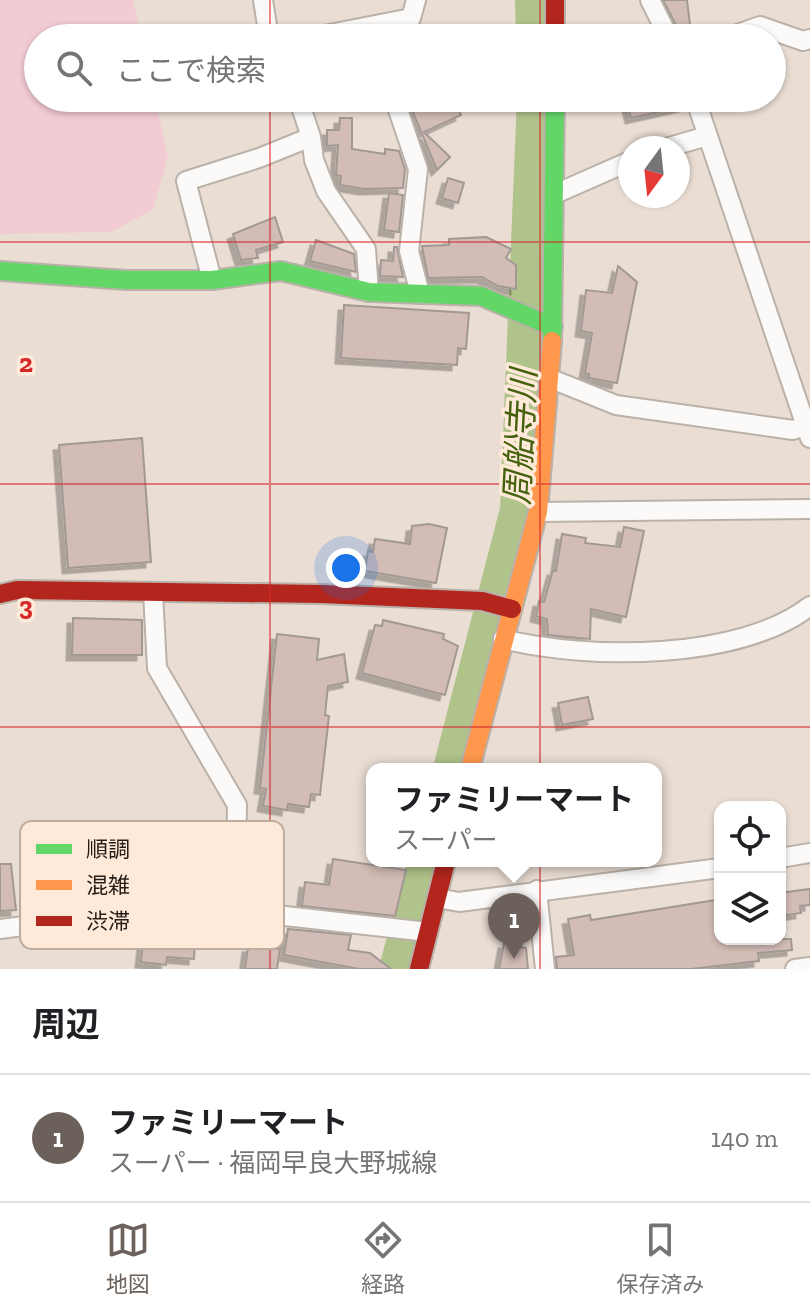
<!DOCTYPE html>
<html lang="ja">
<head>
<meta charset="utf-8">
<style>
  body { margin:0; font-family:"Zilla Slab","Noto Sans JP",serif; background:#f6f6f6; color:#202124 }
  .controls { position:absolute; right:24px; bottom:24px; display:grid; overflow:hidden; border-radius:16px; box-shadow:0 2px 6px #0004 }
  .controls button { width:72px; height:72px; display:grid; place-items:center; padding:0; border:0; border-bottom:2px solid #e0e0e0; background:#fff; color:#202124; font:40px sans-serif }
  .compass { position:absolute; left:618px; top:136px; width:72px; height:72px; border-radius:50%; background:#fff; box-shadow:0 2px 6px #0004; rotate:195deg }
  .you { position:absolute; left:346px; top:568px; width:28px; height:28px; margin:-20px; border:6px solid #fff; border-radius:50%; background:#1a73e8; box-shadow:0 0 0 12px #1a73e833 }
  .badge { display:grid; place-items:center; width:52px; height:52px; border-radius:50%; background:#6b615a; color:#fff; font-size:26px; font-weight:700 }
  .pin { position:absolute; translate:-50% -66px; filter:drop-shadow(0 2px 4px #0008) }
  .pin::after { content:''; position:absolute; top:42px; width:28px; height:24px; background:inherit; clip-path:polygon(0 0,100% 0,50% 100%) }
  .popup { position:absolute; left:366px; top:763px; width:296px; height:104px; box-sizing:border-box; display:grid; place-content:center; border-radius:16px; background:#fff; filter:drop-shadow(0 2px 6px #0005); font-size:26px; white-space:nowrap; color:#757577 }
  .popup b { font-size:30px; color:#202124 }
  .popup::after { content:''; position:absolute; left:50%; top:100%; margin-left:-16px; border:16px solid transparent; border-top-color:#fff }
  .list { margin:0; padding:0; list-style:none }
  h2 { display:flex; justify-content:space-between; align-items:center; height:104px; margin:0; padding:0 32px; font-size:34px }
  h2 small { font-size:26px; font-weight:400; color:#757577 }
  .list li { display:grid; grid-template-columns:52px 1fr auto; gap:24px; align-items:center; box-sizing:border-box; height:128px; padding:0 32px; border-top:2px solid #e0e0e0 }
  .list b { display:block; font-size:30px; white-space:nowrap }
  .list p { margin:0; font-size:26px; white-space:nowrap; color:#757577 }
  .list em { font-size:26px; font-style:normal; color:#757577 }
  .icon { flex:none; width:44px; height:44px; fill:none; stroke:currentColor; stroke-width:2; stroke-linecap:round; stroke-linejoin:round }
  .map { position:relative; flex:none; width:810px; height:969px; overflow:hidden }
  .search { position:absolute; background:#fff; box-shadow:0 2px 6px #0004; left:24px; right:24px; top:24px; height:88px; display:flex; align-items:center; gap:20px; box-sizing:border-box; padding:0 28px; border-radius:44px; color:#757577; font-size:30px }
  .sheet { height:232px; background:#fff }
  nav { display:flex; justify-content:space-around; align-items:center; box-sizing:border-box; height:112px; border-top:2px solid #e0e0e0; background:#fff; font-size:22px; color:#757577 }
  nav a { display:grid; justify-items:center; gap:4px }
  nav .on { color:#6b615a }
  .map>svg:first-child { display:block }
  .green { fill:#f3cbd3 }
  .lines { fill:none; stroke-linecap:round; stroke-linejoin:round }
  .river { stroke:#b0c38a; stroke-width:36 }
  .building { fill:#d2bcb5; stroke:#a29994; stroke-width:2; filter:url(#shadow) }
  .street-casing { stroke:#bab1a9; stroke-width:22 }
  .fast-casing { stroke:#bab1a9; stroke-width:22 }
  .slow-casing { stroke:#bab1a9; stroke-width:22 }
  .jam-casing { stroke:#bab1a9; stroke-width:22 }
  .street { stroke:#fcfaf9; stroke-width:18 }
  .fast { stroke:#63d668; stroke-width:18 }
  .slow { stroke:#ff974d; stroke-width:18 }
  .jam { stroke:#b3261e; stroke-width:18 }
  .grid { fill:none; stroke:#d62828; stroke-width:2; stroke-opacity:0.55 }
  .labels { text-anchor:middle; stroke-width:7; stroke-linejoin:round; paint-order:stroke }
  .water-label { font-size:34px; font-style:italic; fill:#44610e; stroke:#ffead9 }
  .key { fill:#ffead9; stroke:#bead9f; stroke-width:2 }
  .key-label { font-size:22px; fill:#261e18 }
  .grid-label { font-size:26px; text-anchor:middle; font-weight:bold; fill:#d62828; stroke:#ffead9; stroke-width:7; stroke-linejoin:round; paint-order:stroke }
</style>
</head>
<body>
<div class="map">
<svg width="810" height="969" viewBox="0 0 810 969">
  <defs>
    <filter id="shadow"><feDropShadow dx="-5.5" dy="5.5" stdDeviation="0" flood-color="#0004"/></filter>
  </defs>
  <rect width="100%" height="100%" fill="#eaded4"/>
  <!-- green -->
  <path class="green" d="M 0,0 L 133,0 L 142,38 L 38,38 L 38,98 L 155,98 L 168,157 L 153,210 L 111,232 L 0,234 Z"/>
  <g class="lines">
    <!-- river -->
    <path class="river" d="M 533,0 L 534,38
      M 451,769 L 518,510 L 535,98
      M 397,969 L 426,861"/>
  </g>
  <!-- building -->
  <path class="building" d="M 663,0 L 687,0 L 690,25 L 677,27 Z
    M 407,98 L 435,98 L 439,105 L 453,99 L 461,115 L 424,132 L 450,157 L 437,170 Z
    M 626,98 L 683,98 L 685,106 L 631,118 Z
    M 340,118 L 352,118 L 352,149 L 385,154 L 385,149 L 399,151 L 405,169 L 403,188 L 364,189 L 340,185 L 341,176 L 336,175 L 338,145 L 327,146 L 327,130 L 339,130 Z
    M 448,178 L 464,183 L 458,203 L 442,198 Z
    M 389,193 L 403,195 L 399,232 L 384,230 Z
    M 275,217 L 283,242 L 256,250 L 258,258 L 241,260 L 233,234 Z
    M 486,237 L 511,249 L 506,258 L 516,265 L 516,289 L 498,286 L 482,277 L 428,278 L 422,246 L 449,245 L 449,239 Z
    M 316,240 L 354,254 L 356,272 L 310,261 Z
    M 394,247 L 397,247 L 403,277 L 380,276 L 381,260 L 393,261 Z
    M 618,266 L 637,282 L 617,383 L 589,378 L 589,374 L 585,373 L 592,333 L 581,331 L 586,290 L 612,293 Z
    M 344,305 L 469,313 L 466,349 L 458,348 L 457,365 L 341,358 Z
    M 142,438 L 151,562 L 68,568 L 59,445 Z
    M 429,524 L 447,528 L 436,583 L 365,571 L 368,551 L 373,552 L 375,539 L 410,544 L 412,526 Z
    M 624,527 L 644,531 L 626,617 L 591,609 L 590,639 L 548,635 L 547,619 L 536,616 L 539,601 L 544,602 L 553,570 L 556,571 L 562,534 L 586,538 L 585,543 L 620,547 Z
    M 73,618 L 142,620 L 142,655 L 72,655 Z
    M 383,620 L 444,634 L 443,639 L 458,646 L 445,695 L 362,673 L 375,625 L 382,626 Z
    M 277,634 L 319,639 L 317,660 L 344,654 L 348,682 L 328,686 L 325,715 L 329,716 L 320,795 L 311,794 L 309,807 L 288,804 L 287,810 L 263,806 L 266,789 L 260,788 Z
    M 588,697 L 593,719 L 562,725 L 558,703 Z
    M 40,825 L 62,825 L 62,843 L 40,843 Z
    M 191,828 L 222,829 L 223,893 L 174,895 L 175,848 L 184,848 L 185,834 L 190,834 Z
    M 333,859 L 406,870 L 395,916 L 302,906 L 305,882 L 329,885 Z
    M 264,860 L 279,862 L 273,901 L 259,898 Z
    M 0,864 L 11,864 L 16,910 L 0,911 Z
    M 810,889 L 810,905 L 800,906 L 801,913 L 780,916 L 780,893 Z
    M 716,900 L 720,939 L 791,939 L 792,950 L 758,953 L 759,961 L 691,969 L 557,969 L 556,957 L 574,955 L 568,919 L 590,915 L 591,920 Z
    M 217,918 L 211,929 L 196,922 L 194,959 L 167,957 L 166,965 L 141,962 L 143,943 L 137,942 L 139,927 L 172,931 L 173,919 Z
    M 288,929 L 351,935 L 348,950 L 370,953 L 391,969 L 359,969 L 284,955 Z
    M 504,943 L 526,948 L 528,969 L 499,969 Z
    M 259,946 L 280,949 L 277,969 L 245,969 L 248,947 Z"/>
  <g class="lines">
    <defs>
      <path id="street" d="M 263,0 L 269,38
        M 650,0 L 669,38
        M 309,38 L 411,18 L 416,0
        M 726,38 L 760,26 L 803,41 L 810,39
        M 394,98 L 418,169 L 409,251 L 420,294
        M 695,98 L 810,438
        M 311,137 L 314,160 L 326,191 L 366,249 L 369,292
        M 666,148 L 707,136
        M 555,194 L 630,161
        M 212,280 L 186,181 L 259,158 L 311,137 L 298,98
        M 549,378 L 616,405 L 793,430 L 806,426
        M 538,512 L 810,509
        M 153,592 L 157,668 L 237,805 L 235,905
        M 503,639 C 587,660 739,661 810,606
        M 780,858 L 810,853
        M 537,890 L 545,969
        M 437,898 L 459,902 L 720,868
        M 0,929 L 166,907 L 235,905 L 285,916 L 428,932
        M 795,969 L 810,967"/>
      <path id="fast" d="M 0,271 L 126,280 L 212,280 L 281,271 L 369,292 L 481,296 L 553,327
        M 552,341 L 555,98"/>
      <path id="slow" d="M 470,769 L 538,512 L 552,341"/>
      <path id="jam" d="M 555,0 L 555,38
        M 0,594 L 17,590 L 322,594 L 482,601 L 512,609
        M 419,969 L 446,861"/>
    </defs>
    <!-- street casing -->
    <use href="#street" class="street-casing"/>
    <!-- fast casing -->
    <use href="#fast" class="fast-casing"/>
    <!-- slow casing -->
    <use href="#slow" class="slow-casing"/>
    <!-- jam casing -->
    <use href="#jam" class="jam-casing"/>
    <!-- street -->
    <use href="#street" class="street"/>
    <!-- fast -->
    <use href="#fast" class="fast"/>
    <!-- slow -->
    <use href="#slow" class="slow"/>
    <!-- jam -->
    <use href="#jam" class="jam"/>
  </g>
  <!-- grid -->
  <path class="grid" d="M 270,0 L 270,38M 540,0 L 540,38M 270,98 L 270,969M 540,98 L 540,969M 0,242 L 810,242M 0,484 L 810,484M 0,727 L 810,727"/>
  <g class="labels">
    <!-- water labels -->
    <g class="water-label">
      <text transform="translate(520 437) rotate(-87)" y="12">周船寺川</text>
    </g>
  </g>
  <!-- legend -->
  <rect x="20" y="821" width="264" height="128" rx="12" class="key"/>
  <rect x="36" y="844" width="36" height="10" fill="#63d668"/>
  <rect x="36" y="880" width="36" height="10" fill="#ff974d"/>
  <rect x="36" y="916" width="36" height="10" fill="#b3261e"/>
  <g class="key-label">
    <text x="86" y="857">順調</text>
    <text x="86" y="893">混雑</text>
    <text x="86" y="929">渋滞</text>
  </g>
  <g class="grid-label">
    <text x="26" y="372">2</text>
    <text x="26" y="615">3</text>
  </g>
</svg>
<div class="controls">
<button><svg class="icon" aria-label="locate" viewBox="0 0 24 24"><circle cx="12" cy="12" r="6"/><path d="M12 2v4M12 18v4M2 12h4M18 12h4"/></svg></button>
<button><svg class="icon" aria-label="layers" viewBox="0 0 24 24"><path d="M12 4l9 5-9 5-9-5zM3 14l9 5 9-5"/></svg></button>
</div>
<svg class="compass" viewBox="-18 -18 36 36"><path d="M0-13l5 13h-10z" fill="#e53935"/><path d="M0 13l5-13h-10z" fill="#757577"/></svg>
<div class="you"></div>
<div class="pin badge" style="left:514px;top:959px">1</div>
<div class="popup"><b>ファミリーマート</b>スーパー</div>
<div class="search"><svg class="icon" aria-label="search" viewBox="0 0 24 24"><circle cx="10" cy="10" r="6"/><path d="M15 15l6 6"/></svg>ここで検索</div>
</div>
<section class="sheet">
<h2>周辺<small></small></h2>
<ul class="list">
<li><span class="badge">1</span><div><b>ファミリーマート</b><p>スーパー · 福岡早良大野城線</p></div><em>140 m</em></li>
</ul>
</section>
<nav>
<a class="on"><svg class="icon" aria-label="map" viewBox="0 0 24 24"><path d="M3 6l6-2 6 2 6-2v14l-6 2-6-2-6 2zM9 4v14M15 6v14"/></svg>地図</a>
<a><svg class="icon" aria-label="directions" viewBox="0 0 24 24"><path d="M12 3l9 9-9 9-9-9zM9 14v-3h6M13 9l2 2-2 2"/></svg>経路</a>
<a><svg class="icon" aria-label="saved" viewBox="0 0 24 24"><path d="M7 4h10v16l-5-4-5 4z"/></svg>保存済み</a>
</nav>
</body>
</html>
